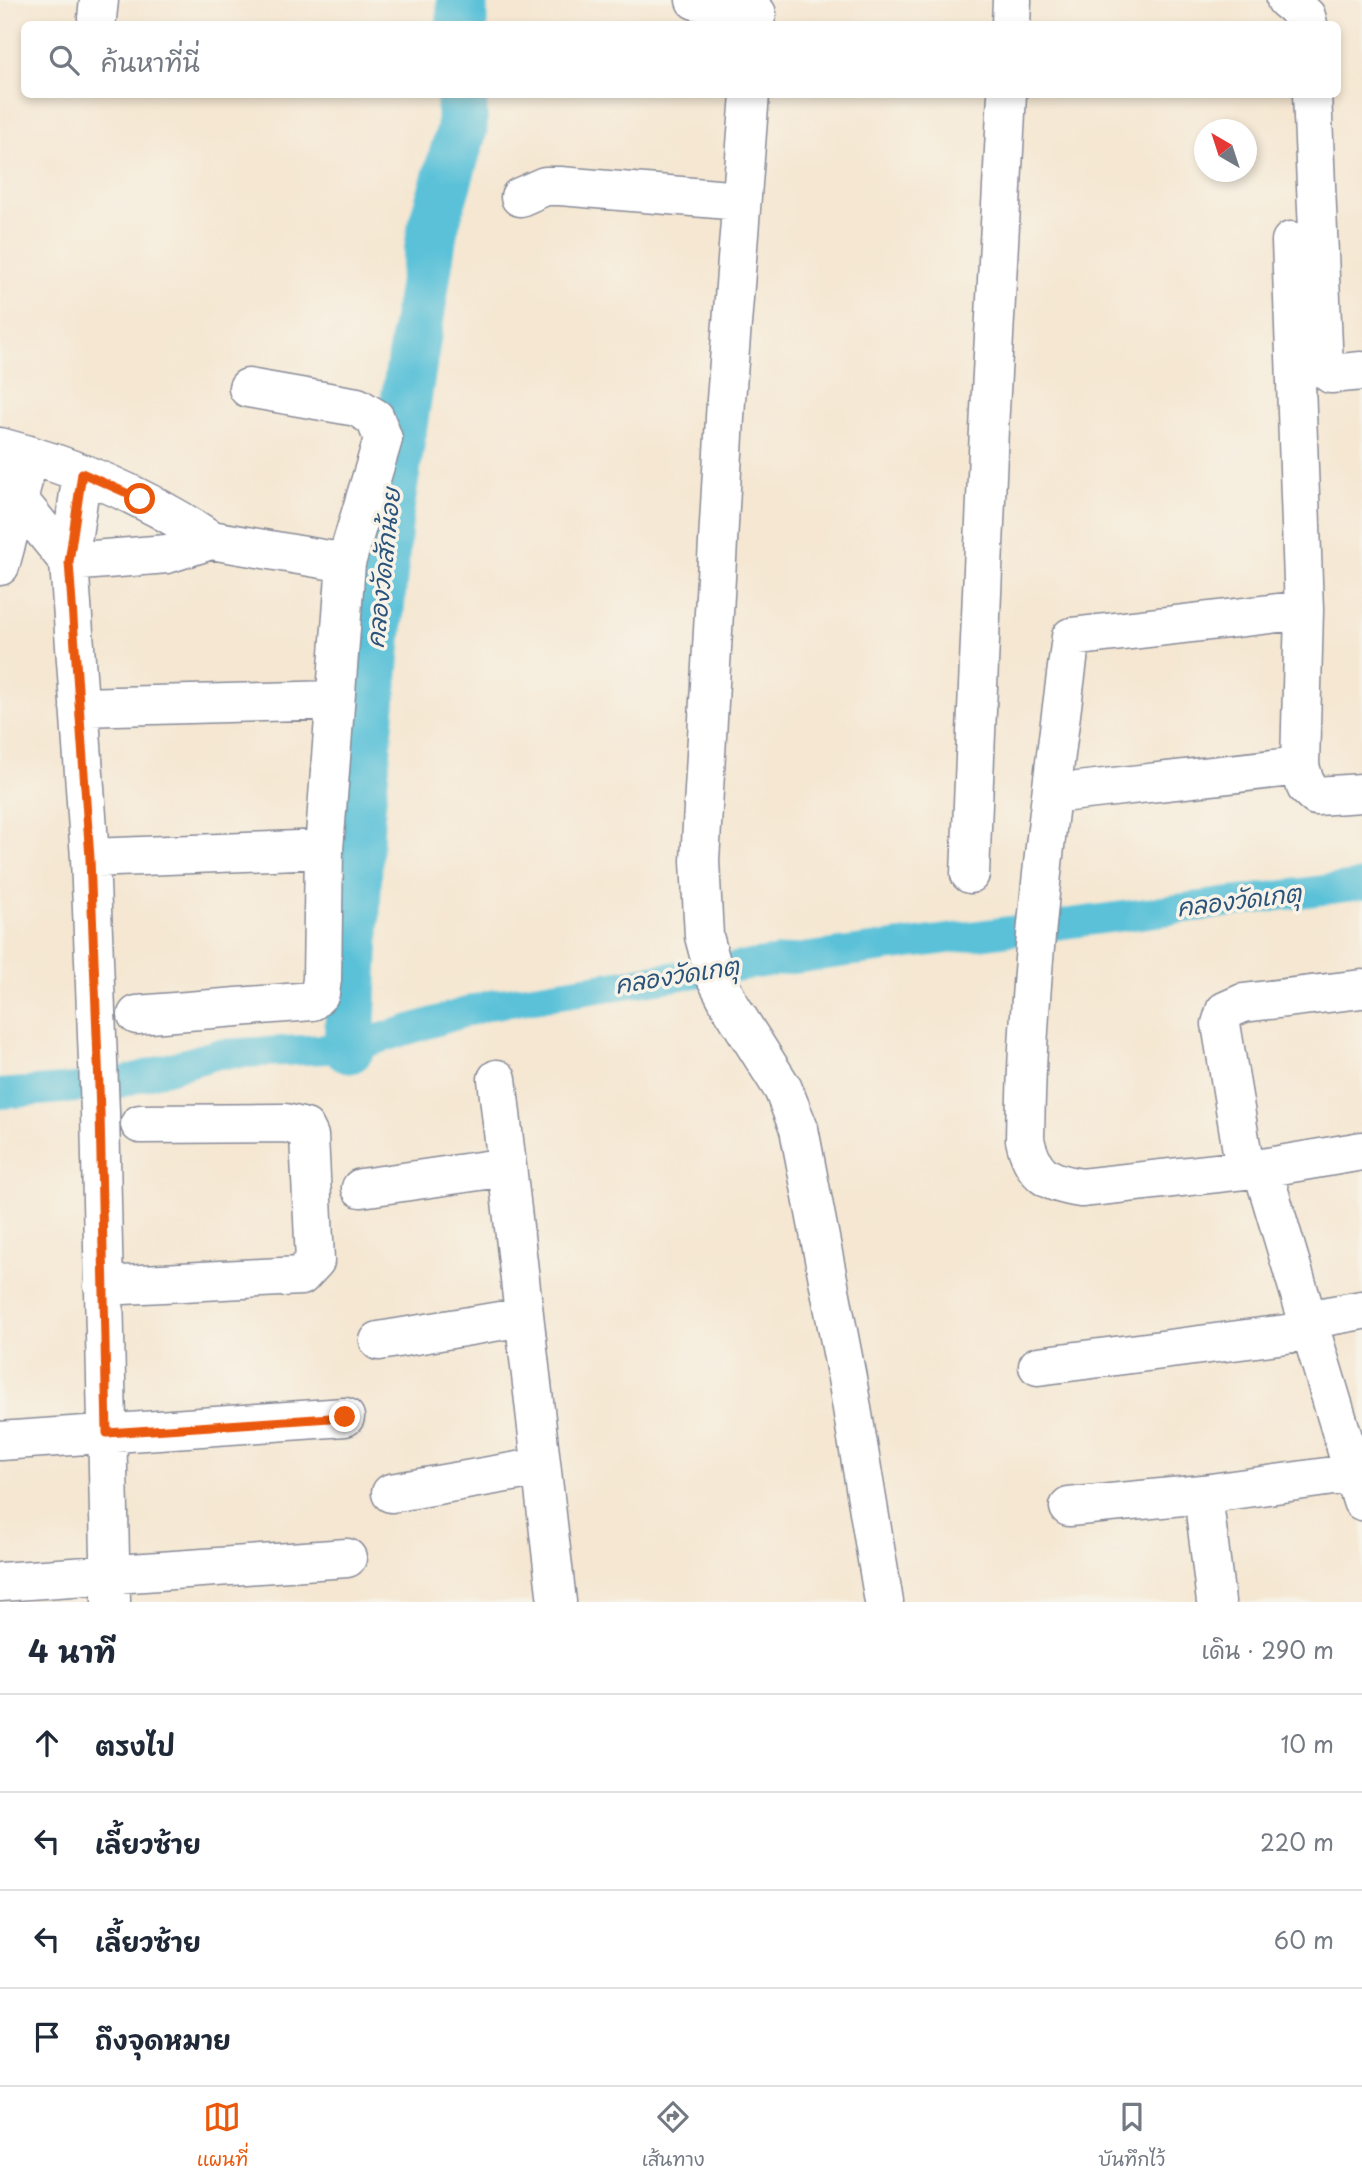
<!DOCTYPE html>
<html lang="th">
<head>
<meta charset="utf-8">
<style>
  body { margin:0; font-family:"Playpen Sans","Playpen Sans Thai",sans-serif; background:#f6f6f7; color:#1f2937 }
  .compass { position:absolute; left:1194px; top:119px; width:63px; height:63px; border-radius:50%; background:#fff; box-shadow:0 4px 10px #0003; rotate:321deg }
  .stop { position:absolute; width:21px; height:21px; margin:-16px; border:5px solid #ea580c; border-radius:50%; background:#fff }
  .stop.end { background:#ea580c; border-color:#fff; box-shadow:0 2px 7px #0008 }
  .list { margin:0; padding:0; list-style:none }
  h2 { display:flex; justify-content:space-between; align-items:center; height:91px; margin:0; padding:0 28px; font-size:30px }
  h2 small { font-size:23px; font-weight:400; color:#747a83 }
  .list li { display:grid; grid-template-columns:46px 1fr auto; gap:21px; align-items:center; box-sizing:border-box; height:98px; padding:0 28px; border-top:2px solid #e0e1e3 }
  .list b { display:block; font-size:26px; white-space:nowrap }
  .list em { font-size:23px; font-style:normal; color:#747a83 }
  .icon { flex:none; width:38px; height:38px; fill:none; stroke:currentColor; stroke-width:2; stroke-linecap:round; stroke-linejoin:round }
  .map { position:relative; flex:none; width:1362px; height:1602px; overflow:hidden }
  .search { position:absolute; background:#fff; box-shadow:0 4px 10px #0003; left:21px; right:21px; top:21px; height:77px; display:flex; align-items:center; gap:18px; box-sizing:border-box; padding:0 24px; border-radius:10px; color:#747a83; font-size:26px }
  .sheet { height:483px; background:#fff }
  nav { display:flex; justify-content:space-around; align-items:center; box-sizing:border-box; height:98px; border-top:2px solid #e0e1e3; background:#fff; font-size:19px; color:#747a83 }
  nav a { display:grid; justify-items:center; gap:4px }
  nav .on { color:#ea580c }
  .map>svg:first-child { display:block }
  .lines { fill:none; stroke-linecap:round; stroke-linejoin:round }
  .canal { stroke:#5ac1d8; stroke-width:30 }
  .river { stroke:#5ac1d8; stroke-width:51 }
  .minor-casing { stroke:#888b98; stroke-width:41 }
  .minor { stroke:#fff; stroke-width:38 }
  .route { stroke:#ea580c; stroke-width:9 }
  .labels { text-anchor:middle; stroke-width:7; stroke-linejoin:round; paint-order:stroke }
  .water-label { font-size:24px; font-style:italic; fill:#2b547c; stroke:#f7f3e8 }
</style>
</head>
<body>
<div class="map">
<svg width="1362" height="1602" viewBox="0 0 1362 1602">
  <rect width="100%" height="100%" fill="#f7f3e8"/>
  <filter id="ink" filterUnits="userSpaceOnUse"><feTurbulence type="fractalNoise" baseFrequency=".0143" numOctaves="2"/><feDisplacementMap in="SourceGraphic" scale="14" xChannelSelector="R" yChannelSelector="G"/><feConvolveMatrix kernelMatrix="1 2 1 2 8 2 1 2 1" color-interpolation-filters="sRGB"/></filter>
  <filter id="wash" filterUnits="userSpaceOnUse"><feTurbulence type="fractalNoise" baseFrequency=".00686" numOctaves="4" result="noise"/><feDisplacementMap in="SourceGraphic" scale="28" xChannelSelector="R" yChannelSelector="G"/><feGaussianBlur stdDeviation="1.57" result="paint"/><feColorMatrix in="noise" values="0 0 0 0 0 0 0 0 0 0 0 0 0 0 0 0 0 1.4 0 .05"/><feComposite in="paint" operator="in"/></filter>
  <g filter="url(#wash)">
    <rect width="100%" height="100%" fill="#f5e7d2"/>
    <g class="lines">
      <!-- canal -->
      <path class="canal" d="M 0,1094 L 112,1085 L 218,1054 L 349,1048 L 489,1005 L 748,965 L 1362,885"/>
      <!-- river -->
      <path class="river" d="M 462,24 L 462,0
        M 349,1048 L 359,820 L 388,515 L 433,227 L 462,129 L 462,94"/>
    </g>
  </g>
  <g filter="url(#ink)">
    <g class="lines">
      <defs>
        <path id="minor" d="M 695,0 L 757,14
          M 1286,0 L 1306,16 L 1308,24
          M 97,18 L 99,0
          M 1011,24 L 1012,0
          M 750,94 L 726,400 L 700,861 L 704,936 L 714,974 L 730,1005 L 783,1089 L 799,1129 L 847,1378 L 884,1602
          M 1312,94 L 1324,368 L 1331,374 L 1362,371
          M 520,197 L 545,186 L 560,186 L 741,201
          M 1291,241 L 1304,610 L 1300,766 L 1306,787 L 1316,796 L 1362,793
          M 0,447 C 74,466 147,497 211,540
          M 82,473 L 69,562 L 90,858 L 100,1112 L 111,1602
          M 4,482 L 69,562
          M 69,562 L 167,554 L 211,540 L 346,563 L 383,439 L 375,418 L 357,407 L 248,388
          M 0,566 L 30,455
          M 1304,610 L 1071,637 C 1049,805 1027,971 1025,1140 C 1033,1175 1046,1182 1081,1188 L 1262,1168 L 1362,1501
          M 79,707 L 335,700
          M 1069,792 L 1300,766
          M 324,849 L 346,563
          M 90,858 L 324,849 L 322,979 L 320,993 L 312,1001 L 137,1015
          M 970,874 L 989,429 L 1007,94
          M 497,1079 L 557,1602
          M 1262,1168 L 1362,1151
          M 1245,1169 L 1221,1024 L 1225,1011 L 1243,1003 L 1362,989
          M 361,1188 L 507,1167
          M 103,1286 L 301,1276 L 315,1261 L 309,1136 L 305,1128 L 285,1123 L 140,1124
          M 1306,1320 L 1362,1310
          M 379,1341 L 524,1317
          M 1038,1366 L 1309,1331
          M 0,1441 L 345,1417
          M 391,1493 L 541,1467
          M 1069,1507 L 1203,1494
          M 0,1582 L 347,1558
          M 1216,1602 L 1203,1494 L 1362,1472"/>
      </defs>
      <!-- minor casing -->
      <use href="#minor" class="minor-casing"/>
      <!-- minor -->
      <use href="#minor" class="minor"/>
    </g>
  </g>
  <g class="lines" filter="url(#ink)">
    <!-- route -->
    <path class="route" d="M 140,499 L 82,473 L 69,562 L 90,858 L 100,1112 L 107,1433 L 345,1417"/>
  </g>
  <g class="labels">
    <!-- water labels -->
    <g class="water-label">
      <text transform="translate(384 568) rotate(-84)" y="8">คลองวัดสักน้อย</text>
      <text transform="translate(1239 901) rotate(-7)" y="8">คลองวัดเกตุ</text>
      <text transform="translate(677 976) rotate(-9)" y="8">คลองวัดเกตุ</text>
    </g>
  </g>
</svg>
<svg class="compass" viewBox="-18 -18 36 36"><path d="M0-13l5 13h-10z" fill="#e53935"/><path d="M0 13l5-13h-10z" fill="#747a83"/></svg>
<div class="stop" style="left:140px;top:499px"></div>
<div class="stop end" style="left:345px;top:1417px"></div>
<div class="search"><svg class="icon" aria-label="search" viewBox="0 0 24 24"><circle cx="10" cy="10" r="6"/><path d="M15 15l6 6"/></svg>ค้นหาที่นี่</div>
</div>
<section class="sheet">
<h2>4 นาที<small>เดิน · 290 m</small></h2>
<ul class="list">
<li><svg class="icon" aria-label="ahead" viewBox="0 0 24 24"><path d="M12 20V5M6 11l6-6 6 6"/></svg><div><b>ตรงไป</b></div><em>10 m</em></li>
<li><svg class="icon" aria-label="left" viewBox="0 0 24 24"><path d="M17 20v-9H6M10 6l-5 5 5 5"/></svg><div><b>เลี้ยวซ้าย</b></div><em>220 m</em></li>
<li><svg class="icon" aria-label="left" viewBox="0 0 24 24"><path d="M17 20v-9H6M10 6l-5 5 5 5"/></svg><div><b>เลี้ยวซ้าย</b></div><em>60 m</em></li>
<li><svg class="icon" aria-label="arrive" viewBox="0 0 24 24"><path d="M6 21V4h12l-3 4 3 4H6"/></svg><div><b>ถึงจุดหมาย</b></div></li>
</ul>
</section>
<nav>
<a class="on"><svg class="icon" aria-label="map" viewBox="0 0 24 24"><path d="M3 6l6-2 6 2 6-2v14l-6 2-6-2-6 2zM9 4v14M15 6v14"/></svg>แผนที่</a>
<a><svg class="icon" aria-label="directions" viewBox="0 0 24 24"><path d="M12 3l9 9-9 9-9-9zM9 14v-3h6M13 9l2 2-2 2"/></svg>เส้นทาง</a>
<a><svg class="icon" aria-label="saved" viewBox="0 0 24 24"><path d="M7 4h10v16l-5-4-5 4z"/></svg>บันทึกไว้</a>
</nav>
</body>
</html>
